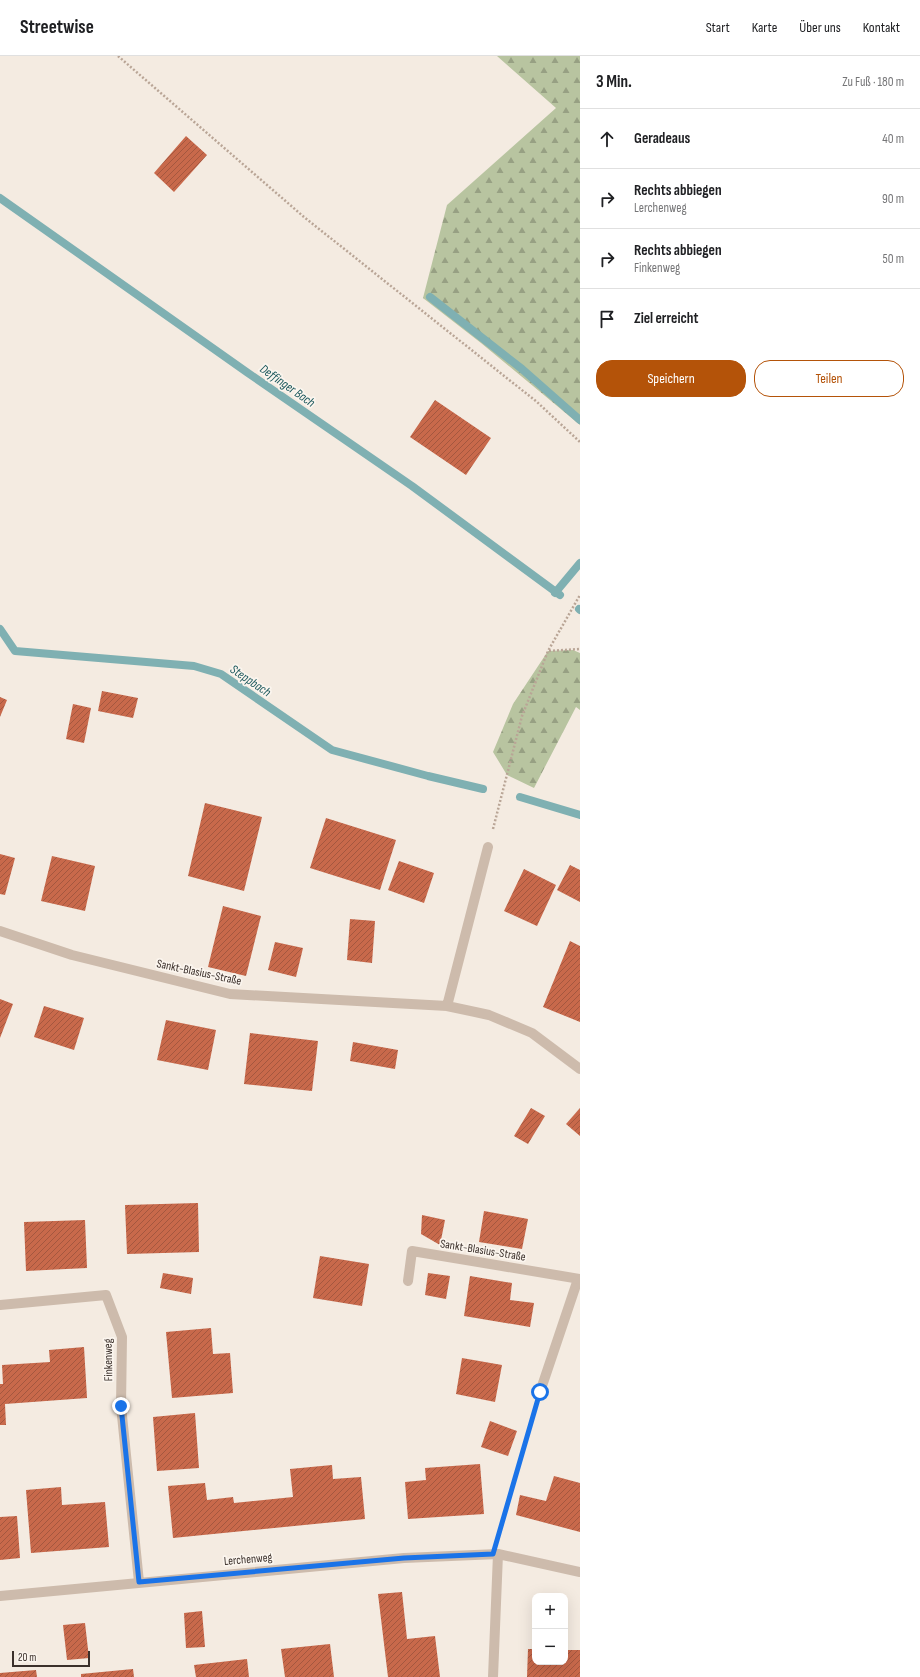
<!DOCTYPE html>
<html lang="de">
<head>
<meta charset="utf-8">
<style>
  body { margin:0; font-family:"Sofia Sans Condensed",sans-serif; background:#f6f6f6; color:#202124 }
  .controls { position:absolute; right:12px; bottom:12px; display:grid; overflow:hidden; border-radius:8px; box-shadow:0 4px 16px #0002 }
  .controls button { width:36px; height:36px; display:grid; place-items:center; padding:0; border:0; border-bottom:1px solid #e0e0e0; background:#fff; color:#202124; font:20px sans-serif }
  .scale { position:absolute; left:12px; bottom:10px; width:78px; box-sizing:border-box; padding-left:4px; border:2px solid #3b302b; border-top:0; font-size:11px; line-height:14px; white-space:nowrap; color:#3b302b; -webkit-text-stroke:3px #fbf5ee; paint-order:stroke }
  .stop { position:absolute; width:12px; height:12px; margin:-9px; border:3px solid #1a73e8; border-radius:50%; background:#fff }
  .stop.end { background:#1a73e8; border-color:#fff; box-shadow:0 1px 4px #0008 }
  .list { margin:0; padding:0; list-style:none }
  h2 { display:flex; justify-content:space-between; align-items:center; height:52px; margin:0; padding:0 16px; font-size:17px }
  h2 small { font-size:13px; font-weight:400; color:#757577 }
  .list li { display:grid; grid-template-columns:26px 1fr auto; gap:12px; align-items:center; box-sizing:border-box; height:60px; padding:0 16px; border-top:1px solid #e0e0e0 }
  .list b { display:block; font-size:15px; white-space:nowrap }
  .list p { margin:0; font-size:13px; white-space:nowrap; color:#757577 }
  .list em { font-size:13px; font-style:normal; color:#757577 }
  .actions { display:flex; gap:8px; padding:12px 16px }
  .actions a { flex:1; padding:9px 0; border:1px solid #b45309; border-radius:16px; text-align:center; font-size:14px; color:#b45309 }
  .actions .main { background:#b45309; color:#fff }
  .icon { flex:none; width:22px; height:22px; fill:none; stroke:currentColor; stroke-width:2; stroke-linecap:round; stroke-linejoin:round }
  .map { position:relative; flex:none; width:580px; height:1621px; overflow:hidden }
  header { display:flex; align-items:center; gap:24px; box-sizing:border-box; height:56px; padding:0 20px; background:#fff; border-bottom:1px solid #e0e0e0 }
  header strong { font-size:19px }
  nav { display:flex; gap:22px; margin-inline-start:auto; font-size:14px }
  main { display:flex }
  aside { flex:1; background:#fff }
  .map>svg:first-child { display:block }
  .forest { fill:url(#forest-firs) }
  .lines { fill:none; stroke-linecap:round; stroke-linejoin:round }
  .stream { stroke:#7fb0b2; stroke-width:8 }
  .building { fill:url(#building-hatch) }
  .path { stroke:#b9a596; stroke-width:2.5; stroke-dasharray:2 2; stroke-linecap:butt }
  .service { stroke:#cdbbac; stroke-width:10 }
  .minor { stroke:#cdbbac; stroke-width:10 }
  .route { stroke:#1a73e8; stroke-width:5 }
  .labels { text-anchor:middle; stroke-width:3.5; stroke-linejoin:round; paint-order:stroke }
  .street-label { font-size:12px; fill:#3b302b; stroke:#fbf5ee }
  .water-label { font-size:13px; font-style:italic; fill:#1f5a5e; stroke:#fbf5ee }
</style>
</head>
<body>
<header>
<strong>Streetwise</strong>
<nav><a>Start</a><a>Karte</a><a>Über uns</a><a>Kontakt</a></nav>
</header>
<main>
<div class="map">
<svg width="580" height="1621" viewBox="0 0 580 1621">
  <defs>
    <pattern id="forest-firs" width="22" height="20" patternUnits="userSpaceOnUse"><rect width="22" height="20" fill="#b8c4a0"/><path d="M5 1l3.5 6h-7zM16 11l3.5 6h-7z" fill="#97a083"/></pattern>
    <pattern id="building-hatch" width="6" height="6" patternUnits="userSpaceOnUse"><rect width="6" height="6" fill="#c8694b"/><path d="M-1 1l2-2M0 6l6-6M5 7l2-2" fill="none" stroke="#a4573f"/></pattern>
  </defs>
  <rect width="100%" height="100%" fill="#f4ebe1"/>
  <!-- forest -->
  <path class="forest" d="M 497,0 L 580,0 L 580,369 L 481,287 L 423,242 L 447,149 L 556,52 Z
    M 573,594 L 580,597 L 580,654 L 576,651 L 534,732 L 507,719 L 493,696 L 513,648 L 548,595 Z"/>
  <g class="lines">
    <!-- stream -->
    <path class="stream" d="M 0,142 L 248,317 L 412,430 L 560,539
      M 430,241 L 522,313 L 580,364
      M 555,537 L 580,507
      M 579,553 L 580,554
      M 0,573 L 15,595 L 194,610 L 221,618 L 332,694 L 428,720 L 483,733
      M 520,741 L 580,759"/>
  </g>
  <!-- building -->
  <path class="building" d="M 186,80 L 207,99 L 174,136 L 154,117 Z
    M 435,344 L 491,382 L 466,419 L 410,381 Z
    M 102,635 L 138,642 L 133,662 L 98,655 Z
    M 0,641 L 7,644 L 0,661 Z
    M 73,648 L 91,652 L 84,687 L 66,683 Z
    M 205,747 L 262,761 L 244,835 L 188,820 Z
    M 326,762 L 396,784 L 380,834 L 310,812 Z
    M 0,798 L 15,802 L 5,839 L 0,838 Z
    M 52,800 L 95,810 L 85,855 L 41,845 Z
    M 399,805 L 434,817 L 424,847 L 388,834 Z
    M 570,809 L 580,814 L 580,846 L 557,834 Z
    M 524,813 L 556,829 L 537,870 L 504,855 Z
    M 223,850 L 261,860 L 246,920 L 208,911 Z
    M 350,863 L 375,865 L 372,907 L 347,904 Z
    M 570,885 L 580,890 L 580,966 L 543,951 Z
    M 275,886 L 303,892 L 296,921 L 268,914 Z
    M 0,943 L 13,948 L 0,982 Z
    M 44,950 L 84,962 L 74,994 L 34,981 Z
    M 166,964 L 216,974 L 208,1014 L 157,1004 Z
    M 250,977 L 318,985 L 312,1035 L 244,1028 Z
    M 353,986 L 398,994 L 395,1013 L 350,1005 Z
    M 531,1052 L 545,1060 L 528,1088 L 514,1080 Z
    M 580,1052 L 580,1080 L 566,1068 Z
    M 198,1147 L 199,1196 L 127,1198 L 125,1149 Z
    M 484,1155 L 528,1163 L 522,1193 L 479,1186 Z
    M 422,1159 L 445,1164 L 440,1189 L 421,1178 Z
    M 85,1164 L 87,1212 L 26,1215 L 24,1166 Z
    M 320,1200 L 369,1208 L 362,1250 L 313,1242 Z
    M 163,1217 L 193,1222 L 191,1238 L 160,1232 Z
    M 428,1217 L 450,1220 L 446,1243 L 425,1239 Z
    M 470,1220 L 512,1227 L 510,1244 L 534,1247 L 530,1271 L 464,1260 Z
    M 211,1272 L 213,1298 L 230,1297 L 233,1337 L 172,1342 L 166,1276 Z
    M 84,1291 L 87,1342 L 5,1348 L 6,1369 L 0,1369 L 0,1328 L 3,1328 L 2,1309 L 50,1306 L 49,1294 Z
    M 462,1302 L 502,1309 L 495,1346 L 456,1338 Z
    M 195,1357 L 199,1412 L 157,1415 L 153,1361 Z
    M 490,1365 L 517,1375 L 508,1400 L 481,1391 Z
    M 480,1408 L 484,1458 L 408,1463 L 405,1426 L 426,1424 L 425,1412 Z
    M 332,1409 L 333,1423 L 361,1421 L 365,1463 L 173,1482 L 168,1430 L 205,1427 L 207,1444 L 233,1441 L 234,1447 L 293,1441 L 290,1413 Z
    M 554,1420 L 580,1427 L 580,1476 L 516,1459 L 520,1439 L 546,1445 Z
    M 61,1431 L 62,1449 L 105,1446 L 109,1491 L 31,1497 L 26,1434 Z
    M 17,1460 L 20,1502 L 0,1504 L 0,1461 Z
    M 402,1536 L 407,1583 L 435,1580 L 440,1621 L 388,1621 L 378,1538 Z
    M 202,1555 L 205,1591 L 186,1592 L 184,1557 Z
    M 85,1567 L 89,1602 L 67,1604 L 63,1569 Z
    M 330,1588 L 334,1621 L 285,1621 L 281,1593 Z
    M 528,1593 L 535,1593 L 535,1606 L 565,1606 L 565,1594 L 580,1594 L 580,1621 L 527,1621 Z
    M 247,1603 L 249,1621 L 196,1621 L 194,1609 Z
    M 133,1613 L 134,1621 L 81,1621 L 81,1618 Z
    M 36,1614 L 37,1621 L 0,1621 L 0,1617 Z"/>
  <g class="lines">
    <!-- path -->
    <path class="path" d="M 118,0 L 304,161 L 537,346 L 580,386
      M 549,595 L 580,593
      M 493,773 L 522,660 L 548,595 L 580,539
      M 498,1479 L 535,1353"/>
    <!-- service -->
    <path class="service" d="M 540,1336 L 578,1223"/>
    <!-- minor -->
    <path class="minor" d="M 0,875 L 72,899 L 230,938 L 447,950 L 489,959 L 532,977 L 580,1013
      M 447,950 L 488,791
      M 408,1225 L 412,1195 L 580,1223
      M 0,1249 L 106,1239 L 122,1281 L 121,1350 L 139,1526
      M 0,1540 L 404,1502 L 498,1498 L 580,1516
      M 493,1621 L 498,1498"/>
  </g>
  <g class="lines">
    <!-- route -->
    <path class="route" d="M 121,1350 L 139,1526 L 404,1502 L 493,1498 L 540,1336"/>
  </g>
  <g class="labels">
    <!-- street labels -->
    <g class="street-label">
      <text transform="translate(199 916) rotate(12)" y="4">Sankt-Blasius-Straße</text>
      <text transform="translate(483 1194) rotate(9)" y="4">Sankt-Blasius-Straße</text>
      <text transform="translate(108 1304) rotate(-91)" y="4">Finkenweg</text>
      <text transform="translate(248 1503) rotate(-5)" y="4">Lerchenweg</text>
    </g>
    <!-- water labels -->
    <g class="water-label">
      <text transform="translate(288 329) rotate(35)" y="5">Deffinger Bach</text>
      <text transform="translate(251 624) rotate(34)" y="5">Steppbach</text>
    </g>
  </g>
</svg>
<div class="controls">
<button>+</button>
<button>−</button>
</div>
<div class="scale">20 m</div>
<div class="stop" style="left:540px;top:1336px"></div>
<div class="stop end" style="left:121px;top:1350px"></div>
</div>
<aside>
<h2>3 Min.<small>Zu Fuß · 180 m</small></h2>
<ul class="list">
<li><svg class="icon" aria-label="ahead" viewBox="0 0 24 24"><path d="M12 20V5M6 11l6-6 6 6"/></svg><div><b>Geradeaus</b></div><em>40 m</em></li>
<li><svg class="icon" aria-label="right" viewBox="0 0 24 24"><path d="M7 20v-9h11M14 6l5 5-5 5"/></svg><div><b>Rechts abbiegen</b><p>Lerchenweg</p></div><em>90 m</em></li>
<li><svg class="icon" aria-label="right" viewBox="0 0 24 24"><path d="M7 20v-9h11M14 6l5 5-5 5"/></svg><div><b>Rechts abbiegen</b><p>Finkenweg</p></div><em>50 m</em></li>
<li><svg class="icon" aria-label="arrive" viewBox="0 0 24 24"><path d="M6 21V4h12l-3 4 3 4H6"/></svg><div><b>Ziel erreicht</b></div></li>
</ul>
<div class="actions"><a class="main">Speichern</a><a>Teilen</a></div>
</aside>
</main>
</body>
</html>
